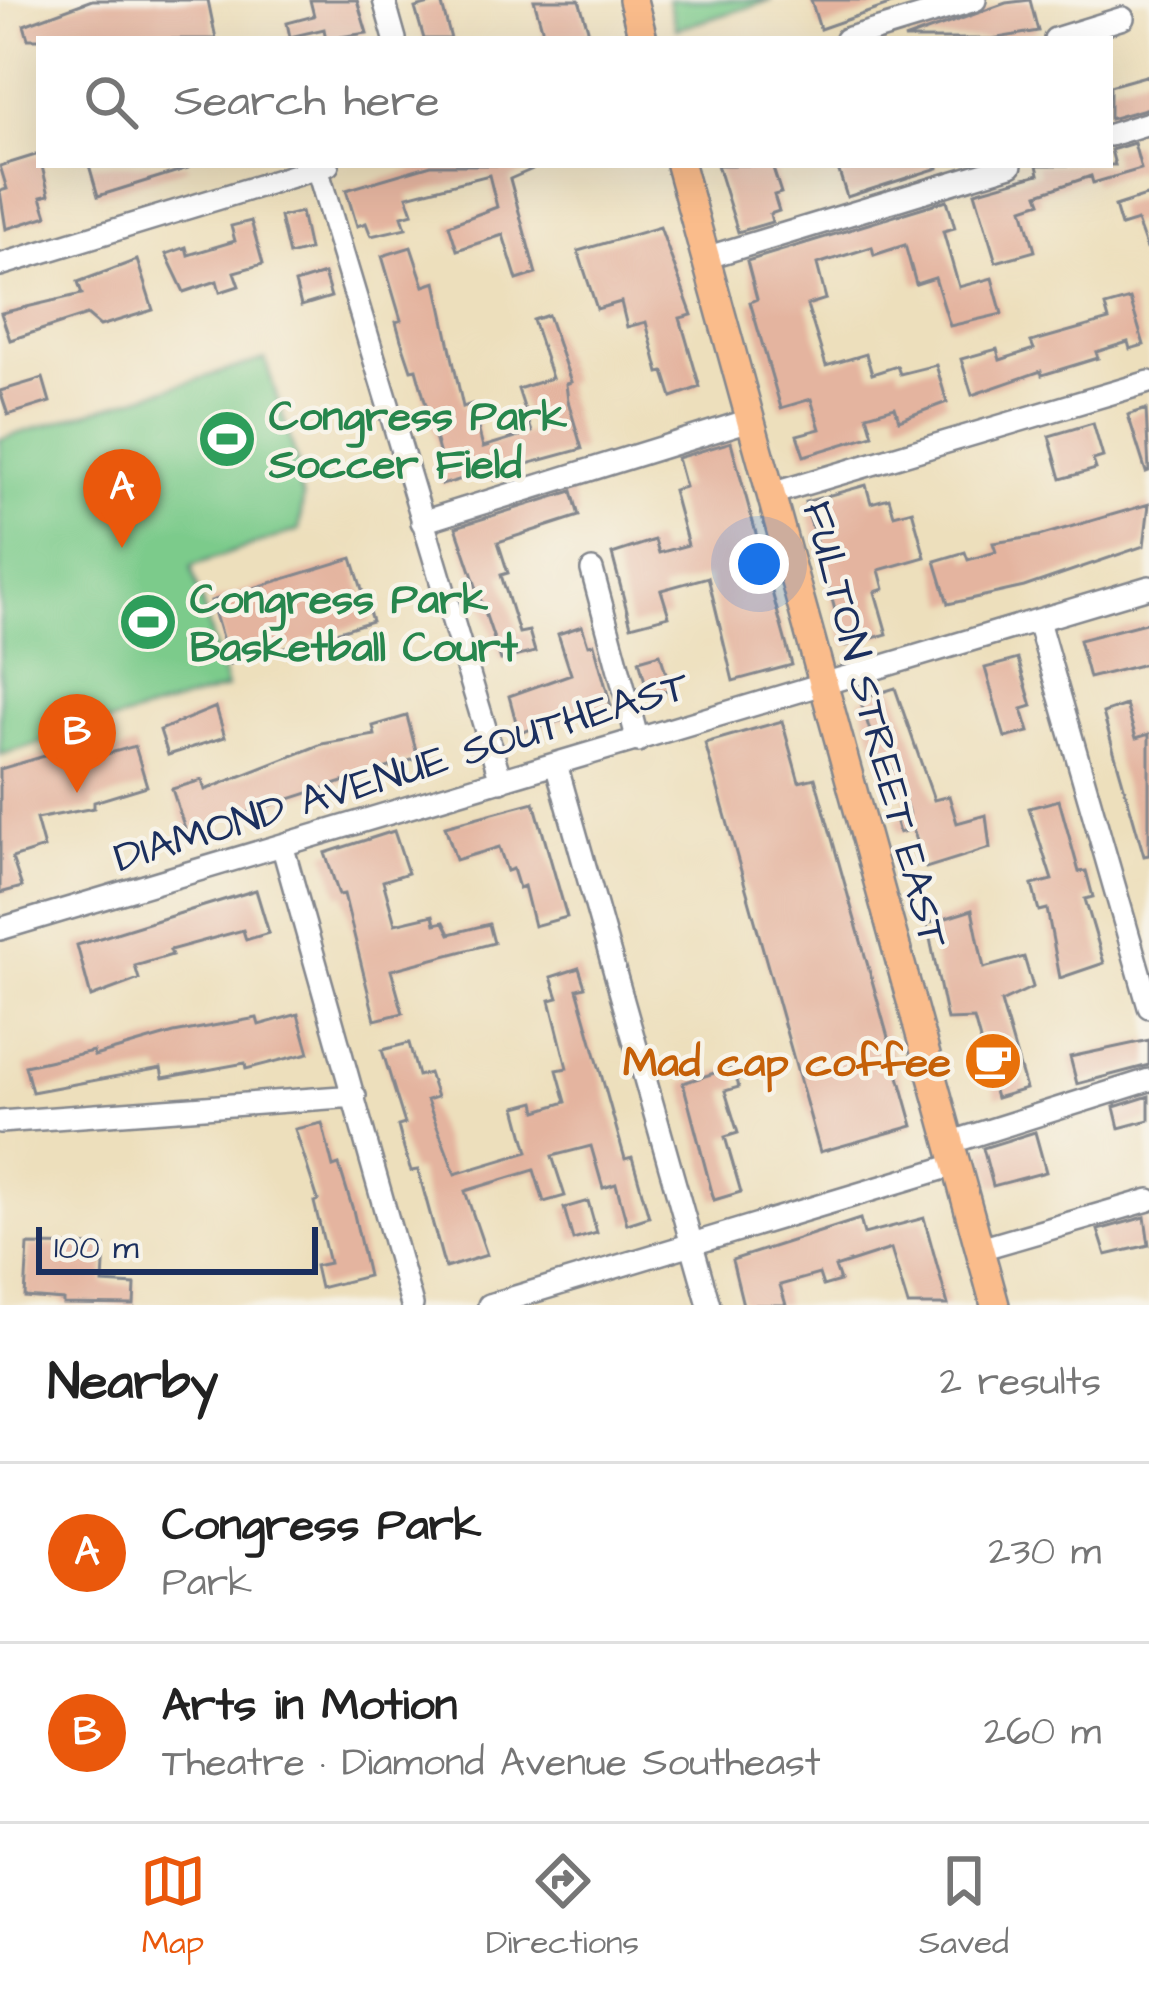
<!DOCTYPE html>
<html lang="en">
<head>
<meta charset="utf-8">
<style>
  body { margin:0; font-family:"Architects Daughter",sans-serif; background:#f2f2f2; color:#222 }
  .scale { position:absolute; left:36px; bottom:30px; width:282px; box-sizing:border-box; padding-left:12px; border:6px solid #1b2f5e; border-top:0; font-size:33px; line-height:42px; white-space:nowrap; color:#1b2f5e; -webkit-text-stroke:9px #f7f3e8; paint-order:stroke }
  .you { position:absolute; left:759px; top:564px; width:42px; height:42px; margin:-30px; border:9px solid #fff; border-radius:50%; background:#1a73e8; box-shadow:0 0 0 18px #1a73e833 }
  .badge { display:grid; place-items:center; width:78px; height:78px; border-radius:50%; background:#ea580c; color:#fff; font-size:39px; font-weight:700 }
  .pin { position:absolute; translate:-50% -99px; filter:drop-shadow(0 3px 6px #0008) }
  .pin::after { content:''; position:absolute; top:63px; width:42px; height:36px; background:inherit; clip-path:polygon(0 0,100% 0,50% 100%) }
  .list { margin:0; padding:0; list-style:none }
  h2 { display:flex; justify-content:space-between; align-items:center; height:156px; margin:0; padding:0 48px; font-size:51px }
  h2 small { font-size:39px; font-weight:400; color:#767676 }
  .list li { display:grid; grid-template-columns:78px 1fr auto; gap:36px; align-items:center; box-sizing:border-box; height:180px; padding:0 48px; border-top:3px solid #e0e0e0 }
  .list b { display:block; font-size:45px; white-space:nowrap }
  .list p { margin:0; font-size:39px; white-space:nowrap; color:#767676 }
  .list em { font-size:39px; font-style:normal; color:#767676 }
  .icon { flex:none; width:66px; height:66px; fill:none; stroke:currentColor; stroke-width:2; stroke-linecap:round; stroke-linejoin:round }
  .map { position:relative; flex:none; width:1149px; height:1305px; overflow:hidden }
  .search { position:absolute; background:#fff; box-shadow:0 12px 48px #0002; left:36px; right:36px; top:36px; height:132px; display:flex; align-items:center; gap:30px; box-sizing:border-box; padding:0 42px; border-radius:0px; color:#767676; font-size:45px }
  .sheet { height:516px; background:#fff }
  nav { display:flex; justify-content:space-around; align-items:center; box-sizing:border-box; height:168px; border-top:3px solid #e0e0e0; background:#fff; font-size:33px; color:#767676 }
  nav a { display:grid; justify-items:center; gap:6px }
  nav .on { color:#ea580c }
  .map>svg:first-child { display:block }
  .green { fill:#7ccb8b; stroke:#4c7d74; stroke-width:3 }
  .building { fill:#e4b49f }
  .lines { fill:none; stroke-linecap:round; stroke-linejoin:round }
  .minor-casing { stroke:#84878d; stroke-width:26 }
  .major-casing { stroke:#84878d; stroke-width:32 }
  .minor { stroke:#fff; stroke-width:21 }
  .major { stroke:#fabc8b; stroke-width:27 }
  .labels { text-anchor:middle; stroke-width:9; stroke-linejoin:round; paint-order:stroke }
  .leisure-label { font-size:42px; font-weight:bold; fill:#27864d; stroke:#f7f3e8; text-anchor:start }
  .street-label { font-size:42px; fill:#1b2f5e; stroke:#f7f3e8 }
  .food-label { font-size:42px; font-weight:bold; fill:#c56008; stroke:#f7f3e8; text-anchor:end }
</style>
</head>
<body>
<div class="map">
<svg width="1149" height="1305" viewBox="0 0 1149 1305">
  <rect width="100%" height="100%" fill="#f7f3e8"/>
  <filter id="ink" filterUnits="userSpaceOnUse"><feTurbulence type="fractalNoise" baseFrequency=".00833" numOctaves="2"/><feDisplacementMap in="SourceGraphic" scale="24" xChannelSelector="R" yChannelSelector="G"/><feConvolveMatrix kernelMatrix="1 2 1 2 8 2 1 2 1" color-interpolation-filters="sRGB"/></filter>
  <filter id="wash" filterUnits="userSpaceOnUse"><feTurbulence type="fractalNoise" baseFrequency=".004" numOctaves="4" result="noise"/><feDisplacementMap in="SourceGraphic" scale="48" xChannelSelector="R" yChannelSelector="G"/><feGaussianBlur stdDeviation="2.7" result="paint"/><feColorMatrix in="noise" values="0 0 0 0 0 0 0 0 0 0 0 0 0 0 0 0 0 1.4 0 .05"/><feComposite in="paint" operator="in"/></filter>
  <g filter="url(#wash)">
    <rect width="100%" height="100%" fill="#eddfbc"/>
    <!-- green -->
    <path class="green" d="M 668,0 L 772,0 L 676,29 Z
      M 265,359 L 300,471 L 294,474 L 303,498 L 299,530 L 191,566 L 227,688 L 0,755 L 0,439 Z"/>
    <g id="blocks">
      <!-- building -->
      <path class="building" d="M 92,0 L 208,0 L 216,39 L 28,39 L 24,25 Z
        M 310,0 L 357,0 L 367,33 L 326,39 L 324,29 L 290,37 L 287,23 L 314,16 Z
        M 534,0 L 579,0 L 591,39 L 545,39 Z
        M 811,0 L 892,0 L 892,4 L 820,29 Z
        M 1030,0 L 1038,31 L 992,39 L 904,39 L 1006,3 Z
        M 441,1 L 451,39 L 424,39 L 415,8 Z
        M 1149,75 L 1149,108 L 1110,119 L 1110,86 Z
        M 1134,143 L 1141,169 L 1093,183 L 1091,176 L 1038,194 L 1041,202 L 1023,208 L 1035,251 L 996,262 L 975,192 L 1039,174 L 1037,165 L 1115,165 L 1111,150 Z
        M 39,154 L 49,195 L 41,197 L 47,216 L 6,229 L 0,191 L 7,189 L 0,166 Z
        M 89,165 L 187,165 L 188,168 L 98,196 Z
        M 431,165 L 542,165 L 510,179 L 536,274 L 517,280 L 503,235 L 457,250 L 449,225 L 497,207 L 489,175 L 407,196 L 413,213 L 402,216 L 406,228 L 371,236 L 366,223 L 357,226 L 346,190 Z
        M 717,165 L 772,165 L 781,193 L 774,195 L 779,211 L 770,214 L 772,222 L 738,232 Z
        M 837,165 L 938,165 L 938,168 L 847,197 Z
        M 1149,195 L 1149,249 L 1147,249 L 1137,221 L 1121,226 L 1115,206 Z
        M 947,200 L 955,228 L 943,231 L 959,287 L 992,278 L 1002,314 L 950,326 L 935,278 L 916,284 L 905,245 L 874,255 L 872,247 L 817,264 L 826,299 L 807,305 L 826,366 L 866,354 L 872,374 L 897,366 L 900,374 L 936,365 L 947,402 L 899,420 L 895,407 L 867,415 L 873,435 L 804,456 L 797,435 L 820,429 L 811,399 L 781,408 L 750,302 L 757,299 L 747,261 Z
        M 301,212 L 309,250 L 289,255 L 280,217 Z
        M 251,221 L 263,264 L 234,272 L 239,286 L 220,292 L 217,281 L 184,292 L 166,254 L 186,247 L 188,255 L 235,241 L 231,226 Z
        M 660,227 L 692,315 L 680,318 L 700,387 L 672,397 L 664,372 L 659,373 L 646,322 L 627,327 L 621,302 L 597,309 L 578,251 Z
        M 411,247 L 424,286 L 436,282 L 463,407 L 472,404 L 483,447 L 532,432 L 518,389 L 552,378 L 533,320 L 548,315 L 571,382 L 566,384 L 568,401 L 582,449 L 512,468 L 514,474 L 495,480 L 492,470 L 442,485 L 435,461 L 441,459 L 416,369 L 411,370 L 401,340 L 396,322 L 401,320 L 382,256 Z
        M 137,260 L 153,310 L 100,326 L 87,315 L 10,340 L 1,313 L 82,294 L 78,282 Z
        M 324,274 L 331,297 L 301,306 L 295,283 Z
        M 1130,299 L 1144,345 L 1130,349 L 1128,342 L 1096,352 L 1098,358 L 1042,375 L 1041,371 L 972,395 L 961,359 L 997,349 L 1000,360 L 1034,349 L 1031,342 L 1109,320 L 1105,306 Z
        M 43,378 L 50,402 L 8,415 L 0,391 Z
        M 1146,409 L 1149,471 L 1146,472 L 1128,415 Z
        M 1093,423 L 1103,457 L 1093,460 L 1096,469 L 1061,479 L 1049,436 Z
        M 731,442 L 792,665 L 733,681 L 708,577 L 661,590 L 669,616 L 631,626 L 612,554 L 655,540 L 659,553 L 688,545 L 673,490 L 685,487 L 677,458 Z
        M 866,485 L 871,503 L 889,498 L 894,515 L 912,510 L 925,557 L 879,570 L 884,589 L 875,592 L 887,634 L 845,646 L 805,502 Z
        M 572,491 L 579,516 L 498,542 L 508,573 L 501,575 L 519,633 L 529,631 L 535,652 L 501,660 L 456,527 Z
        M 1149,504 L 1144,546 L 1024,587 L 948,604 L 935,561 L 965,552 L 968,560 L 996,552 L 993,543 L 1039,536 Z
        M 352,558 L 372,621 L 310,640 L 309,647 L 297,650 L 292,645 L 230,664 L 211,601 Z
        M 1149,622 L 1149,663 L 1089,678 L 1079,640 Z
        M 582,626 L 588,645 L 594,644 L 611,706 L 519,733 L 509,696 L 571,674 L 558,634 Z
        M 660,654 L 671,689 L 649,696 L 639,660 Z
        M 1018,659 L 1032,706 L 1022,709 L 1029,732 L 1005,738 L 985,668 Z
        M 895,688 L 934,800 L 949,796 L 957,823 L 986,815 L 990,848 L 926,868 L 913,829 L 899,833 L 895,819 L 909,815 L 895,769 L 883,773 L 860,699 Z
        M 1126,705 L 1136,738 L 1149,734 L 1149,855 L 1144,856 L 1103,713 Z
        M 216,707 L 225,737 L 168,755 L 160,730 Z
        M 407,716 L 418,758 L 186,832 L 172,789 L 202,780 L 205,790 L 322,744 L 375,735 L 373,726 Z
        M 782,721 L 799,782 L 815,778 L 913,1126 L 820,1152 L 705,743 Z
        M 85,744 L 89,759 L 135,746 L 147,786 L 94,802 L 94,808 L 36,819 L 44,848 L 12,858 L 22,887 L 0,893 L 0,769 Z
        M 1059,800 L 1079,872 L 1086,871 L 1093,897 L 1085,899 L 1104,963 L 1060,978 L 1047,909 L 1039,911 L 1032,885 L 1052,880 L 1029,808 Z
        M 534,802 L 567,917 L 534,926 L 524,886 L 519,888 L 513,869 L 507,871 L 499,847 L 456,860 L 445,826 Z
        M 394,831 L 408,873 L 383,881 L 395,924 L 433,915 L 435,924 L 444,922 L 450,934 L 489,924 L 494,943 L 391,970 L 403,1013 L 375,1020 L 344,894 L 339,895 L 325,853 Z
        M 256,890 L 269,933 L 246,940 L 243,930 L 170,950 L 172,955 L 135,966 L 139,979 L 91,997 L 77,945 Z
        M 972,910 L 984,968 L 1024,957 L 1033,987 L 1001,1002 L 1026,1089 L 996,1098 L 974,1019 L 947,1020 L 927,924 Z
        M 579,968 L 585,987 L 577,989 L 625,1159 L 632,1157 L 649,1217 L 627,1224 L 616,1184 L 603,1188 L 591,1146 L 552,1156 L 565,1196 L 544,1202 L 534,1170 L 465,1191 L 487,1255 L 445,1268 L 418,1170 L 411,1171 L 404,1149 L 398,1126 L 405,1124 L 382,1050 L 409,1043 L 418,1076 L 429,1073 L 437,1097 L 427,1100 L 455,1174 L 528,1152 L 516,1107 L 535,1102 L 537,1111 L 566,1102 L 557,1070 L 567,1068 L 550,1000 L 558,998 L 551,977 Z
        M 298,1014 L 309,1053 L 246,1069 L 245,1063 L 163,1078 L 161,1068 L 32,1092 L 25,1066 L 93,1051 L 94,1056 L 174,1033 L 257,1018 L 259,1025 Z
        M 1149,1040 L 1149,1065 L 1077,1084 L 1070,1057 Z
        M 733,1067 L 739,1087 L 725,1091 L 738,1133 L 725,1137 L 741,1192 L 714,1200 L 683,1083 Z
        M 1149,1096 L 1149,1120 L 1119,1128 L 1114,1107 Z
        M 322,1123 L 333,1167 L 339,1165 L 353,1210 L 368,1276 L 320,1288 L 315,1266 L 329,1263 L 314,1202 L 318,1200 L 295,1129 Z
        M 1035,1132 L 1046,1172 L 993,1186 L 983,1148 Z
        M 588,1201 L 597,1233 L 573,1240 L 564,1208 Z
        M 1145,1217 L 1149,1245 L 1106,1255 L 1098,1230 Z
        M 924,1218 L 948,1305 L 908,1305 L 891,1249 L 835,1267 L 840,1281 L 823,1286 L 819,1274 L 780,1285 L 786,1305 L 743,1305 L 732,1260 L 860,1219 L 864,1234 Z
        M 28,1245 L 105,1246 L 103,1283 L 135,1285 L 134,1305 L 63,1304 L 63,1300 L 25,1297 Z"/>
    </g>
  </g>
  <g filter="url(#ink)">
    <use href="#blocks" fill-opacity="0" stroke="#84878d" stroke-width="3"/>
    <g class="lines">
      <defs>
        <path id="minor" d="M 384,0 L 395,39
          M 846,39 L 975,0
          M 1055,39 L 1123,18
          M 1110,135 L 1149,123
          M 317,168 L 501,781
          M 705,258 L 1011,165
          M 0,265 L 328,165
          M 771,494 L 1149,382
          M 422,522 L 750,420
          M 592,570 L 638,741
          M 1038,621 L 1149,1007
          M 556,764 L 709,1305
          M 283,848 L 412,1305
          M 0,929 L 1149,587
          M 0,1122 L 355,1096
          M 949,1143 L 1149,1080
          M 980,1249 L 1149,1200
          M 489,1305 L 955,1165"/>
        <path id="major" d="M 633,0 L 643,39
          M 680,165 L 995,1305"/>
      </defs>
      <!-- minor casing -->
      <use href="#minor" class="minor-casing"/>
      <!-- major casing -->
      <use href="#major" class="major-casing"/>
      <!-- minor -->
      <use href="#minor" class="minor"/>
      <!-- major -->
      <use href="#major" class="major"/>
    </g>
  </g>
  <!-- icons -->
  <defs>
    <symbol id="stadium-disc" viewBox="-11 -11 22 22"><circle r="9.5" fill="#2e9e5b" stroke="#f7f3e8"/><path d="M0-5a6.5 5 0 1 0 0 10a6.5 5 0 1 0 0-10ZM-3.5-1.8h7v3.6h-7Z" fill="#fff"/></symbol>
    <symbol id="cafe-disc" viewBox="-11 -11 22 22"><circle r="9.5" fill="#e8710a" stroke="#f7f3e8"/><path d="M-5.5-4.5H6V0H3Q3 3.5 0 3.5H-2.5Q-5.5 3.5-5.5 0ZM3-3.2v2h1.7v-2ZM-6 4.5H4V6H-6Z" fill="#fff"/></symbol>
  </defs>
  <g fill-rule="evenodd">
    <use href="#stadium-disc" x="194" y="406" width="66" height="66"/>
    <use href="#stadium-disc" x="115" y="589" width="66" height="66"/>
    <use href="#cafe-disc" x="960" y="1028" width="66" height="66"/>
  </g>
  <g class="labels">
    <!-- leisure labels -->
    <g class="leisure-label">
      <text x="269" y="430">Congress Park<tspan x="269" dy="48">Soccer Field</tspan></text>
      <text x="190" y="613">Congress Park<tspan x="190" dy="48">Basketball Court</tspan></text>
    </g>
    <!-- street labels -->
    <g class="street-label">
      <text transform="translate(877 724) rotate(75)" y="15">FULTON STREET EAST</text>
      <text transform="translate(401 770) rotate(-17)" y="15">DIAMOND AVENUE SOUTHEAST</text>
    </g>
    <!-- food labels -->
    <g class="food-label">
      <text x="951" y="1076">Mad cap coffee</text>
    </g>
  </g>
</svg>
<div class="scale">100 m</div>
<div class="you"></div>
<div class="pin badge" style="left:122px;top:548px">A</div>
<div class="pin badge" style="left:77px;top:793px">B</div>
<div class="search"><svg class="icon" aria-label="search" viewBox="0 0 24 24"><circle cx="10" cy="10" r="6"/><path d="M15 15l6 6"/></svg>Search here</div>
</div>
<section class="sheet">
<h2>Nearby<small>2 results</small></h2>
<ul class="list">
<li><span class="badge">A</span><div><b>Congress Park</b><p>Park</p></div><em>230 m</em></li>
<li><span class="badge">B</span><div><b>Arts in Motion</b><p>Theatre · Diamond Avenue Southeast</p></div><em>260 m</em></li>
</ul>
</section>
<nav>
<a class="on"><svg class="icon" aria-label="map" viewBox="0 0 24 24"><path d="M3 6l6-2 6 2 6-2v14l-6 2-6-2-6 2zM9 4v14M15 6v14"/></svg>Map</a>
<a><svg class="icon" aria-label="directions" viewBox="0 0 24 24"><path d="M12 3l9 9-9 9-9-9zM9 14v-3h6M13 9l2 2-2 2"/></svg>Directions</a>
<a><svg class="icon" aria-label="saved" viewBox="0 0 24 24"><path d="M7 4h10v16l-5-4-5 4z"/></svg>Saved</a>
</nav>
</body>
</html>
